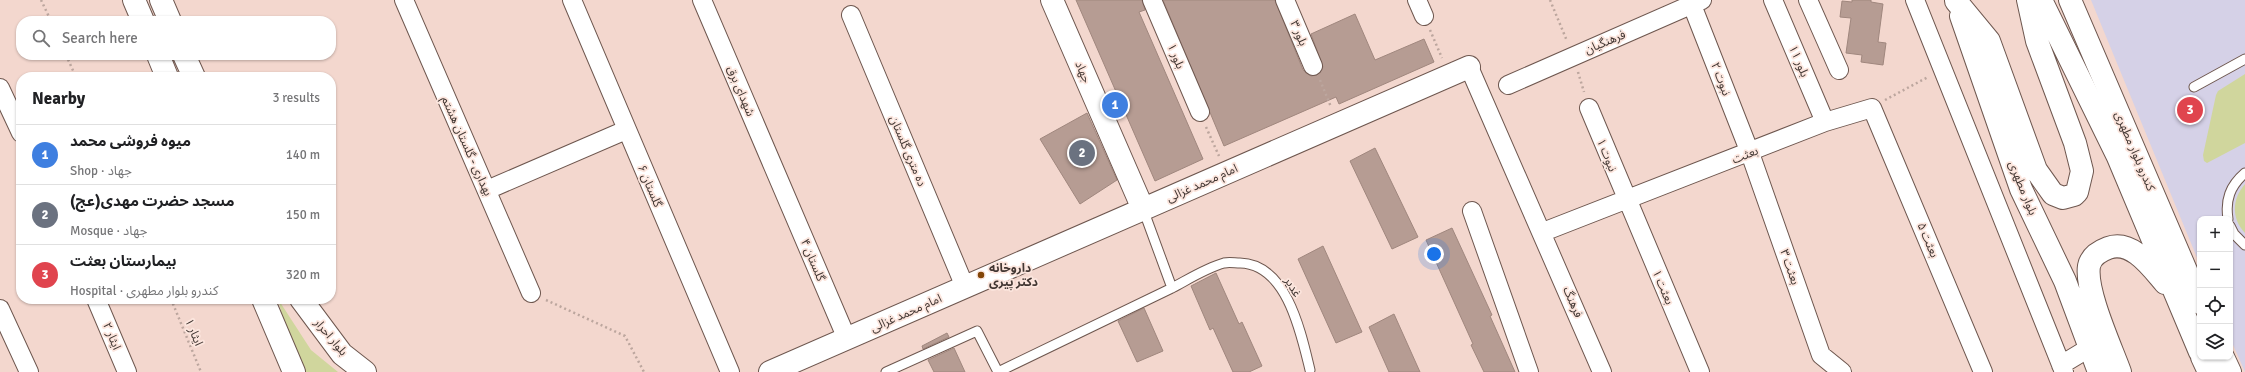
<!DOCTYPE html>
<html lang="en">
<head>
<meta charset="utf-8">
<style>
  body { margin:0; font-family:Signika,"Noto Sans Arabic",sans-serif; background:#f6f6f6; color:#202124 }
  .controls { position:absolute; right:12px; bottom:12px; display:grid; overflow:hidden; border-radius:8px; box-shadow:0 1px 3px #0004 }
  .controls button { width:36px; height:36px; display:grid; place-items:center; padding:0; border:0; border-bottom:1px solid #e0e0e0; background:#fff; color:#202124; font:20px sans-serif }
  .you { position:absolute; left:1434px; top:254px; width:14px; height:14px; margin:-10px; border:3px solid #fff; border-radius:50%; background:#1a73e8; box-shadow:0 0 0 6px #1a73e833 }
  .badge { display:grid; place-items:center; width:26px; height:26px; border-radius:50%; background:#1a73e8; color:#fff; font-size:13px; font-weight:700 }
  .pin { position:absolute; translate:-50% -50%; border:2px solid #fff; box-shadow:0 1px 4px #0006 }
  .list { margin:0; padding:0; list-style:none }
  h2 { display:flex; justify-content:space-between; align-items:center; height:52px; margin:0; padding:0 16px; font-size:17px }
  h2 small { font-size:13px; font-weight:400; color:#757577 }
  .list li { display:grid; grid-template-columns:26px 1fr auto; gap:12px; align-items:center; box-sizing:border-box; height:60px; padding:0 16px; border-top:1px solid #e0e0e0 }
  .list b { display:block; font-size:15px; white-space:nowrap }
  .list p { margin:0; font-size:13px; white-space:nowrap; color:#757577 }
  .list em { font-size:13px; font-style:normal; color:#757577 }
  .icon { flex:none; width:22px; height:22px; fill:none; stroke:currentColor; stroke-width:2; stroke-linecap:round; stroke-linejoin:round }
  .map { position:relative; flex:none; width:2245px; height:372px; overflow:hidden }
  .search { position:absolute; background:#fff; box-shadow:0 1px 3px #0004; left:16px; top:16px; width:320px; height:44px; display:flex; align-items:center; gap:10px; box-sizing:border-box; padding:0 14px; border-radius:16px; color:#757577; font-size:15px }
  .panel { position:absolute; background:#fff; box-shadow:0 1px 3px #0004; left:16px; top:72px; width:320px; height:232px; border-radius:16px }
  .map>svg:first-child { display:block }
  .medical { fill:#d5d1e7 }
  .green { fill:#d0d69d }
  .building { fill:#b69c93; stroke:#a0877e }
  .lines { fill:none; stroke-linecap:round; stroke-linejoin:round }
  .lane-casing { stroke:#6e574f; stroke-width:11 }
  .street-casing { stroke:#6e574f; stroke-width:20 }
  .secondary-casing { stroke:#6e574f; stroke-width:24 }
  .highway-casing { stroke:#6e574f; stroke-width:24 }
  .path { stroke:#bca69e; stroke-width:2.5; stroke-dasharray:2 3; stroke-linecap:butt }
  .lane { stroke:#fff; stroke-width:9 }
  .street { stroke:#fff; stroke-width:18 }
  .secondary { stroke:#fff; stroke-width:22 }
  .highway { stroke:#fff; stroke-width:22 }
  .poi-dot { fill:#834507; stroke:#fce6de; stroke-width:1.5 }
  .labels { text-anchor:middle; stroke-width:3.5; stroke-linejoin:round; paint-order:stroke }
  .street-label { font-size:12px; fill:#423733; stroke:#fce6de }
  .poi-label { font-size:12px; font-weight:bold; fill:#423733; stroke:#fce6de; text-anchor:start }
</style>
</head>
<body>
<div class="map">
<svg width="2245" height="372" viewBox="0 0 2245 372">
  <rect width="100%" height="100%" fill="#f3d7ce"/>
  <!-- medical -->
  <path class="medical" d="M 2091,0 L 2245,0 L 2245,372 L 2230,338 L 2230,219 L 2200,219 L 2200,265 Z"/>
  <!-- green -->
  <path class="green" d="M 2245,74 L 2245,143 L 2207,163 L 2204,161 L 2203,155 L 2216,95 L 2218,91 Z
    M 2245,184 L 2245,233 C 2231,218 2232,199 2245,184 Z
    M 278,299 L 311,350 L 338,372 L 305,372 L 284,323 Z"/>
  <!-- building -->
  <path class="building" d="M 1076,0 L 1142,0 L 1145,10 L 1139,12 L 1203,159 L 1155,181 Z
    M 1163,0 L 1275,0 L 1303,70 L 1311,76 L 1317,75 L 1323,67 L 1311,34 L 1355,14 L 1375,60 L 1424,39 L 1434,62 L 1339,104 L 1336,97 L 1224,146 Z
    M 1852,0 L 1871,0 L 1871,2 L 1883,4 L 1878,42 L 1886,43 L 1883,65 L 1861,62 L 1862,55 L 1846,53 L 1851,18 L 1840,17 L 1842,1 L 1852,2 Z
    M 1087,113 L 1117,180 L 1080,204 L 1040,139 Z
    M 1375,148 L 1418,237 L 1392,249 L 1350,161 Z
    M 1452,228 L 1492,315 L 1490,316 L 1515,372 L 1484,372 L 1471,345 L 1473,344 L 1426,240 Z
    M 1323,246 L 1362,332 L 1336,343 L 1298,259 Z
    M 1216,273 L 1239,324 L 1242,322 L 1262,366 L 1249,372 L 1233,372 L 1213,328 L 1210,330 L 1191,286 Z
    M 1144,308 L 1163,351 L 1137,362 L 1118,321 Z
    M 1394,314 L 1420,372 L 1389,372 L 1369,327 Z
    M 947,333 L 949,337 L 923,349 L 922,346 Z
    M 954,348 L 965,372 L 934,372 L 928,360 Z"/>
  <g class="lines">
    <defs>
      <path id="lane" d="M 2194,87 L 2245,59
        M 1143,209 L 1172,288 C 1189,279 1206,268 1224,263 C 1229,262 1235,263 1240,263 C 1287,264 1301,333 1310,370
        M 2228,219 C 2225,200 2230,186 2245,173
        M 2230,226 L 2234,234 L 2245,245
        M 886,372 L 977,331 L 998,372
        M 998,372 L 1172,288"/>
      <path id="street" d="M 404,0 L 531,293
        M 572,0 L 730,372
        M 702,0 L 847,339
        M 1152,0 L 1200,112
        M 1285,0 L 1313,66
        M 1417,0 L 1424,16
        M 1773,0 L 1825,122
        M 1808,0 L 1839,70
        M 1915,0 L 2064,372
        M 1692,5 L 1750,153 L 1821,355 L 1842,372
        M 851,15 L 965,287
        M 1469,67 L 1602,372
        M 1508,85 L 1702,0
        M 0,88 L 21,133
        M 1589,108 L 1700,372
        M 487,190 L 626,130
        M 1472,211 L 1529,372
        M 1543,232 L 1825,122 L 1872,108 L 1983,372
        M 96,299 L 127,372
        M 0,309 L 29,372
        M 2061,365 L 2089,348"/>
      <path id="secondary" d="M 134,0 L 143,21
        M 161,0 L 170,21
        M 1052,0 L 1143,209
        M 2070,0 L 2200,303
        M 158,55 L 167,77
        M 184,55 L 194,77
        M 263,299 L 294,372
        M 301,299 L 342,354 L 365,372
        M 2223,357 L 2230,372
        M 770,372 L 1469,67"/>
      <path id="highway" d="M 2041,0 L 2118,157 L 2200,352
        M 1956,1 L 1989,41 L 2036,170 L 2053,194 L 2063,198 L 2074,195 L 2077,192 L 2082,171 L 2075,143 L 2037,41 L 2028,0
        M 1961,16 L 2021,189 L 2065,281 L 2099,372
        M 2202,357 L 2209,372
        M 2120,372 C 2111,347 2085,291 2089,266 C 2091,256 2100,251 2108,248 C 2132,239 2152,268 2165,283"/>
    </defs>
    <!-- lane casing -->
    <use href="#lane" class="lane-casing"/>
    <!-- street casing -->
    <use href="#street" class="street-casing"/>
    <!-- secondary casing -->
    <use href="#secondary" class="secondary-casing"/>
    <!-- highway casing -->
    <use href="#highway" class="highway-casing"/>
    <!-- path -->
    <path class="path" d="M 41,0 L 51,21
      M 1550,0 L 1567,41
      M 1430,30 L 1442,58
      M 66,55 L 76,77
      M 1578,72 L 1584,92
      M 1320,80 L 1331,107
      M 1885,100 L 1928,77
      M 1206,127 L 1219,156
      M 171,299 L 201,372
      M 546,300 L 625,336 L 644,372"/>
    <!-- lane -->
    <use href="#lane" class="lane"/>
    <!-- street -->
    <use href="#street" class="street"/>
    <!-- secondary -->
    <use href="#secondary" class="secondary"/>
    <!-- highway -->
    <use href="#highway" class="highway"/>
  </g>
  <!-- markers -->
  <circle class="poi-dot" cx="981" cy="275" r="4"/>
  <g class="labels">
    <!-- street labels -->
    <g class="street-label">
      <text transform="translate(1299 33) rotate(67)" y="4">بلور ۳</text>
      <text transform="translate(1605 42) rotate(-23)" y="4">فرهنگیان</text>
      <text transform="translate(1176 56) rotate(67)" y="4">بلور ۱</text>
      <text transform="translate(1799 61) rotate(67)" y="4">بلور ۱۱</text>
      <text transform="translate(1083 72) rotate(67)" y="4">جهاد</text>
      <text transform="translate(1721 79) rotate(69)" y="4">نبوت ۲</text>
      <text transform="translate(741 91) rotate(67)" y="4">شهدای برق</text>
      <text transform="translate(467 146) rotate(66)" y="4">بهداری - گلستان هشتم</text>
      <text transform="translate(908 151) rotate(67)" y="4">ده متری گلستان</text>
      <text transform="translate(2135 151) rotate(67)" y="4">کندرو بلوار مطهری</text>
      <text transform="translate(1607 155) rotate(68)" y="4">نبوت ۱</text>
      <text transform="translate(1745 155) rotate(-22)" y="4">بعثت</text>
      <text transform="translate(1202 183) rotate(-24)" y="4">امام محمد غزالی</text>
      <text transform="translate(650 186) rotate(67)" y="4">گلستان ۶</text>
      <text transform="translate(2023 188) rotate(68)" y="4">بلوار مطهری</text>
      <text transform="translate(1928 240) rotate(67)" y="4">بعثت ۵</text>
      <text transform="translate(813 260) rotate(67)" y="4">گلستان ۴</text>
      <text transform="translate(1790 267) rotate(71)" y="4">بعثت ۳</text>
      <text transform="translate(1293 287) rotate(60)" y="4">غدیر</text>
      <text transform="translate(1663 287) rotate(67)" y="4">بعثت ۱</text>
      <text transform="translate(1573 302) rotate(67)" y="4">فرهنگ</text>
      <text transform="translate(906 313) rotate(-24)" y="4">امام محمد غزالی</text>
      <text transform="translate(194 332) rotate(67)" y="4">ایثار ۱</text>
      <text transform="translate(112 336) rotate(67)" y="4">ایثار ۲</text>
      <text transform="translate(331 337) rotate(50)" y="4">بلوار احرار</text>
    </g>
    <!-- poi labels -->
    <g class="poi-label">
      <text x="989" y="272">داروخانه<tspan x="989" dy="14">دکتر پیری</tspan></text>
    </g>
  </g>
</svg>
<div class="controls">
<button>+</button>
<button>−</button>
<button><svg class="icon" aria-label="locate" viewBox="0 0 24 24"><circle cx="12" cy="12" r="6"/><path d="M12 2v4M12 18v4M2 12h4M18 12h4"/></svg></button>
<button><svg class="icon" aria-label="layers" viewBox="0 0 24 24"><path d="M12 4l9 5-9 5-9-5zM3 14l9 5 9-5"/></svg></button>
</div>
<div class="you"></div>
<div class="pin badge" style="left:1115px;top:105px;background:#3f7fe0">1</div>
<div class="pin badge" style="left:1082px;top:153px;background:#6b7280">2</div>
<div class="pin badge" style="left:2190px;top:110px;background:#e0444e">3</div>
<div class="search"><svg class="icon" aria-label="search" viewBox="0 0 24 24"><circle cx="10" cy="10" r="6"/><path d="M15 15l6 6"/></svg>Search here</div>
<section class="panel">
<h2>Nearby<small>3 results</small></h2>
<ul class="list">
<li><span class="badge" style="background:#3f7fe0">1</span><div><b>میوه فروشی محمد</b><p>Shop · جهاد</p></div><em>140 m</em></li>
<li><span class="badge" style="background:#6b7280">2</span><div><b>مسجد حضرت مهدی(عج)</b><p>Mosque · جهاد</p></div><em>150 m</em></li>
<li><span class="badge" style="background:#e0444e">3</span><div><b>بیمارستان بعثت</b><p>Hospital · کندرو بلوار مطهری</p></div><em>320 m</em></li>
</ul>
</section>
</div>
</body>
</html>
